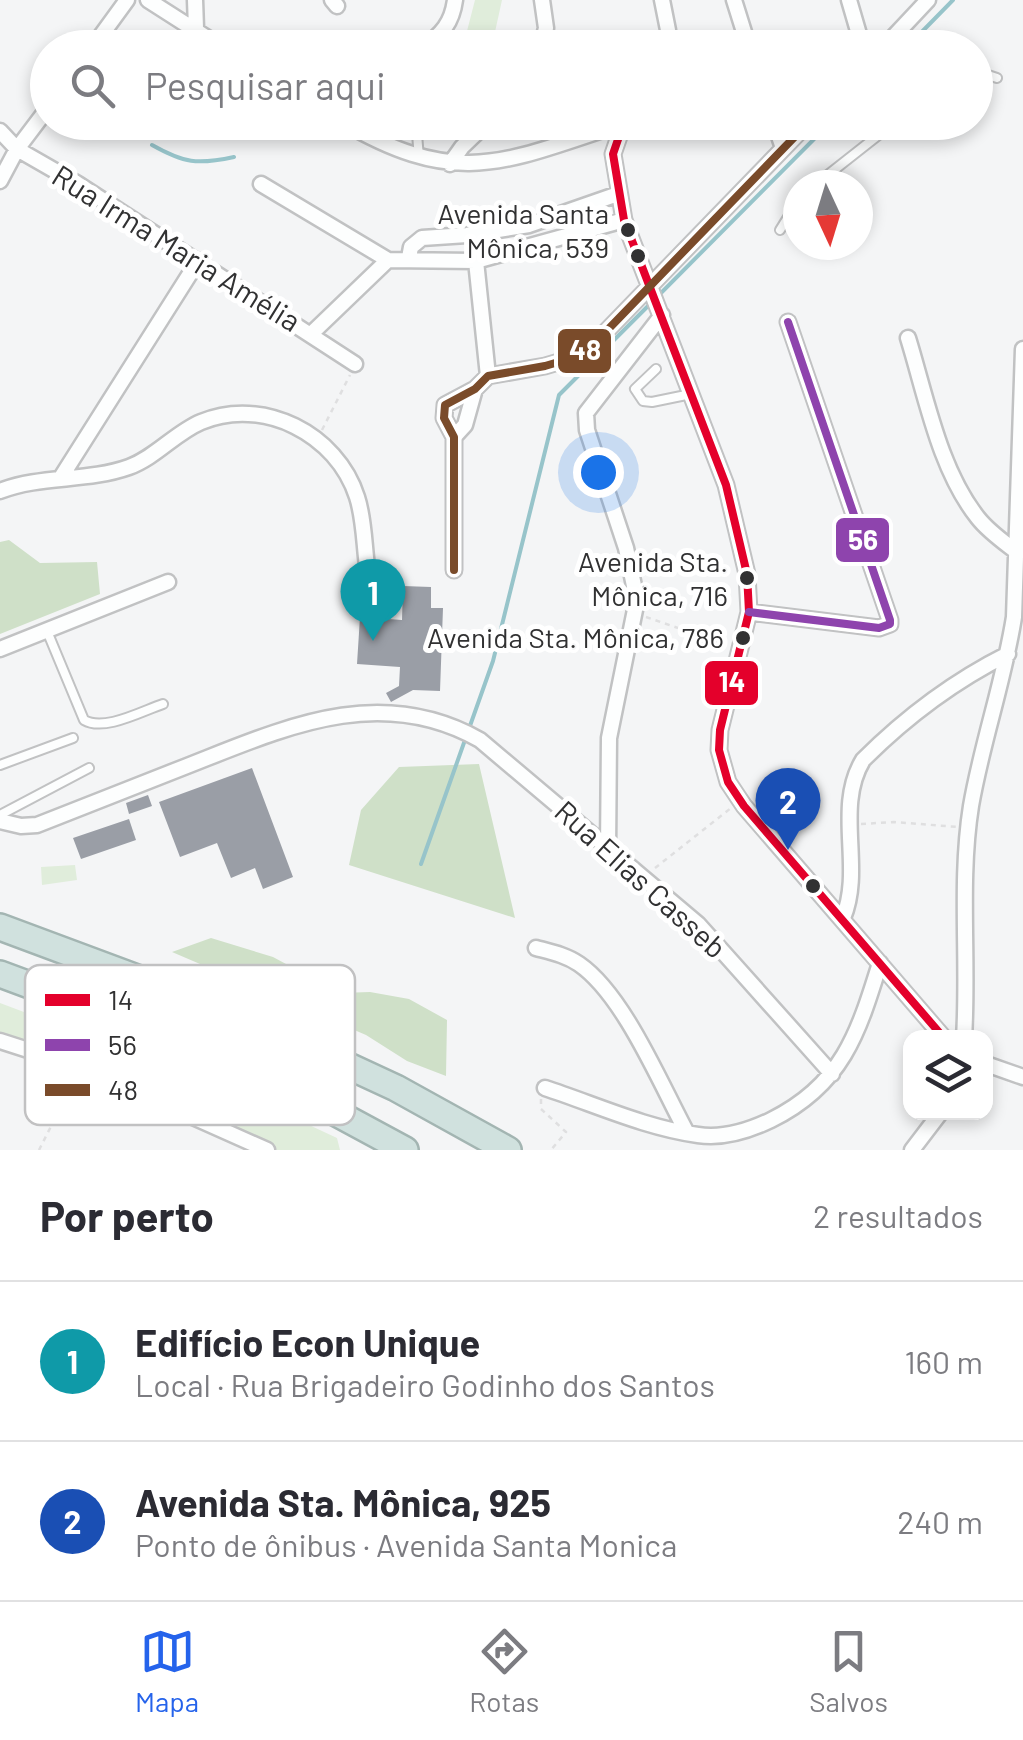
<!DOCTYPE html>
<html lang="pt">
<head>
<meta charset="utf-8">
<style>
  body { margin:0; font-family:Barlow,sans-serif; background:#f2f2f3; color:#2b2b33 }
  .controls { position:absolute; right:30px; bottom:30px; display:grid; overflow:hidden; border-radius:20px; box-shadow:0 5px 15px #0003 }
  .controls button { width:90px; height:90px; display:grid; place-items:center; padding:0; border:0; border-bottom:2px solid #e1e1e2; background:#fff; color:#2b2b33; font:50px sans-serif }
  .compass { position:absolute; left:783px; top:170px; width:90px; height:90px; border-radius:50%; background:#fff; box-shadow:0 5px 15px #0003; rotate:176deg }
  .you { position:absolute; left:598px; top:472px; width:35px; height:35px; margin:-25px; border:8px solid #fff; border-radius:50%; background:#1a73e8; box-shadow:0 0 0 15px #1a73e833 }
  .badge { display:grid; place-items:center; width:65px; height:65px; border-radius:50%; background:#2563eb; color:#fff; font-size:32px; font-weight:700 }
  .pin { position:absolute; translate:-50% -82px; filter:drop-shadow(0 2px 5px #0008) }
  .pin::after { content:''; position:absolute; top:52px; width:35px; height:30px; background:inherit; clip-path:polygon(0 0,100% 0,50% 100%) }
  .list { margin:0; padding:0; list-style:none }
  h2 { display:flex; justify-content:space-between; align-items:center; height:130px; margin:0; padding:0 40px; font-size:42px }
  h2 small { font-size:32px; font-weight:400; color:#7c7c81 }
  .list li { display:grid; grid-template-columns:65px 1fr auto; gap:30px; align-items:center; box-sizing:border-box; height:160px; padding:0 40px; border-top:2px solid #e1e1e2 }
  .list b { display:block; font-size:38px; white-space:nowrap }
  .list p { margin:0; font-size:32px; white-space:nowrap; color:#7c7c81 }
  .list em { font-size:32px; font-style:normal; color:#7c7c81 }
  .icon { flex:none; width:55px; height:55px; fill:none; stroke:currentColor; stroke-width:2; stroke-linecap:round; stroke-linejoin:round }
  .map { position:relative; flex:none; width:1023px; height:1150px; overflow:hidden }
  .search { position:absolute; background:#fff; box-shadow:0 5px 15px #0003; left:30px; right:30px; top:30px; height:110px; display:flex; align-items:center; gap:25px; box-sizing:border-box; padding:0 35px; border-radius:55px; color:#7c7c81; font-size:38px }
  .sheet { height:450px; background:#fff }
  nav { display:flex; justify-content:space-around; align-items:center; box-sizing:border-box; height:140px; border-top:2px solid #e1e1e2; background:#fff; font-size:28px; color:#7c7c81 }
  nav a { display:grid; justify-items:center; gap:5px }
  nav .on { color:#2563eb }
  .map>svg:first-child { display:block }
  .green { fill:#e0eddb }
  .forest { fill:#cfe0c8 }
  .lines { fill:none; stroke-linecap:round; stroke-linejoin:round }
  .stream { stroke:#97c4ca; stroke-width:4 }
  .building { fill:#9a9ea6 }
  .lane-casing { stroke:#c1c2c3; stroke-width:12 }
  .street-casing { stroke:#c1c2c3; stroke-width:19 }
  .highway-casing { stroke:#a3b5b2; stroke-width:30 }
  .path { stroke:#dfdfe0; stroke-width:2.5; stroke-dasharray:5 5; stroke-linecap:butt }
  .lane { stroke:#fdfefe; stroke-width:8 }
  .street { stroke:#fdfefe; stroke-width:14 }
  .highway { stroke:#d0e1de; stroke-width:25 }
  .bus-1-casing { stroke:#fff; stroke-width:15 }
  .bus-2-casing { stroke:#fff; stroke-width:15 }
  .bus-3-casing { stroke:#fff; stroke-width:15 }
  .bus-1 { stroke:#e4002b; stroke-width:8 }
  .bus-2 { stroke:#8e44ad; stroke-width:8 }
  .bus-3 { stroke:#7a4b2a; stroke-width:8 }
  .bus-dot { fill:#313132; stroke:#fff; stroke-width:4 }
  .labels { text-anchor:middle; stroke-width:10; stroke-linejoin:round; paint-order:stroke }
  .bus-label { font-size:28px; fill:#313132; stroke:#fff; text-anchor:end }
  .street-label { font-size:30px; fill:#313132; stroke:#fff }
  .key { fill:#fff; stroke:#c1c1c2; stroke-width:2.5 }
  .key-label { font-size:28px; fill:#313132 }
  .line-badge { stroke:#fff; stroke-width:4 }
  .badge-label { font-size:28px; text-anchor:middle; font-weight:bold; fill:#fff }
</style>
</head>
<body>
<div class="map">
<svg width="1023" height="1150" viewBox="0 0 1023 1150">
  <rect width="100%" height="100%" fill="#f4f5f6"/>
  <!-- green -->
  <path class="green" d="M 475,0 L 502,0 L 493,41 L 466,35 Z
    M 75,865 L 77,880 L 42,885 L 41,867 Z
    M 0,1003 L 247,1096 L 337,1138 L 340,1150 L 277,1150 L 0,1036 Z"/>
  <!-- forest -->
  <path class="forest" d="M 9,540 L 40,563 L 97,562 L 100,594 L 0,634 L 0,542 Z
    M 479,764 L 515,918 L 349,865 L 361,810 L 399,767 Z
    M 211,938 L 273,957 L 340,993 L 370,992 L 409,999 L 447,1020 L 446,1076 L 407,1061 L 366,1035 L 172,952 Z"/>
  <g class="lines">
    <!-- stream -->
    <path class="stream" d="M 906,48 L 953,0
      M 152,145 C 184,163 197,165 234,157
      M 658,296 L 831,122
      M 421,864 L 493,661 L 559,395 L 652,302"/>
  </g>
  <!-- building -->
  <path class="building" d="M 403,586 L 431,587 L 431,608 L 443,608 L 440,691 L 413,690 L 391,702 L 386,693 L 399,686 L 400,667 L 357,664 L 360,617 L 402,620 Z
    M 252,768 L 293,877 L 263,889 L 255,868 L 231,878 L 217,843 L 180,857 L 159,802 Z
    M 148,795 L 152,806 L 129,814 L 126,803 Z
    M 129,819 L 136,840 L 81,859 L 73,838 Z"/>
  <g class="lines">
    <defs>
      <path id="lane" d="M 976,71 L 997,78
        M 416,122 L 419,158
        M 815,185 L 895,122
        M 780,230 L 798,201
        M 656,369 L 635,389 L 643,401 L 652,402 L 691,394
        M 47,631 L 84,720 C 104,732 142,711 163,704
        M 0,765 L 73,738
        M 0,815 L 89,768"/>
      <path id="street" d="M 148,0 L 223,48
        M 195,0 L 196,28
        M 332,0 L 337,6
        M 662,0 L 668,30 L 665,48
        M 734,0 L 749,48
        M 849,0 L 863,48
        M 92,48 L 127,0
        M 423,48 C 442,34 452,23 455,0
        M 541,48 L 546,28 L 542,0
        M 883,48 L 928,0
        M 343,122 C 460,190 506,161 624,123
        M 624,122 L 613,154 L 624,220 L 726,485 L 747,574 L 749,612 L 720,730 L 719,750 L 728,782 L 744,806 L 944,1038
        M 774,122 L 783,148
        M 0,131 L 17,149 L 78,184 L 355,364
        M 450,164 L 462,147 L 488,122
        M 0,181 L 17,149 L 48,108
        M 261,184 L 388,260
        M 409,258 L 411,247 L 422,238 L 467,235 L 529,225 L 618,194
        M 476,261 L 488,376
        M 311,334 L 388,260 L 476,261 L 624,220
        M 908,338 C 926,396 939,469 978,518 C 989,532 1004,542 1018,553
        M 454,437 L 465,425 L 475,389
        M 60,479 L 198,261
        M 0,491 C 41,475 87,482 129,467 C 156,457 175,433 201,422 C 263,396 337,434 357,497 C 364,518 364,543 367,566
        M 454,570 L 454,437 L 444,418 L 445,405 L 475,389 L 488,376 L 545,366 L 572,358 L 591,347 L 809,122
        M 749,612 L 879,628 L 890,624 L 890,620 L 788,322
        M 0,649 L 168,582
        M 0,821 L 21,826 L 37,825 C 87,805 137,786 187,766 C 284,728 379,683 480,740 L 698,924 L 832,1074
        M 608,851 L 609,738 L 637,600 L 626,548 L 587,430 L 586,413 L 662,315
        M 843,918 C 864,868 834,808 863,760 C 906,717 954,681 1008,654
        M 536,948 C 551,952 566,955 579,964 C 624,995 661,1085 687,1133
        M 964,1038 C 969,961 959,881 971,806 C 982,742 1004,681 1014,617 L 1023,349
        M 0,1041 L 81,1067 L 267,1150
        M 986,1064 L 1023,1077
        M 545,1088 C 594,1104 646,1128 698,1135 C 723,1139 748,1131 771,1120 C 842,1085 858,1034 880,963
        M 912,1150 L 941,1112"/>
      <path id="highway" d="M 0,927 L 247,1019 L 396,1088 L 508,1150
        M 0,974 L 164,1035 L 318,1103 L 405,1150"/>
    </defs>
    <!-- lane casing -->
    <use href="#lane" class="lane-casing"/>
    <!-- street casing -->
    <use href="#street" class="street-casing"/>
    <!-- highway casing -->
    <use href="#highway" class="highway-casing"/>
    <!-- path -->
    <path class="path" d="M 322,430 L 350,375
      M 646,617 L 728,645
      M 861,824 L 894,822 L 958,827
      M 655,868 L 731,808
      M 541,1099 L 541,1109 L 566,1132 L 551,1150
      M 39,1150 L 76,1077"/>
    <!-- lane -->
    <use href="#lane" class="lane"/>
    <!-- street -->
    <use href="#street" class="street"/>
    <!-- highway -->
    <use href="#highway" class="highway"/>
    <defs>
      <path id="bus-1" d="M 624,122 L 613,154 L 624,220 L 726,485 L 747,574 L 749,612 L 720,730 L 719,750 L 728,782 L 744,806 L 944,1038"/>
      <path id="bus-2" d="M 749,612 L 879,628 L 890,624 L 890,620 L 788,322"/>
      <path id="bus-3" d="M 454,570 L 454,437 L 444,418 L 445,405 L 475,389 L 488,376 L 545,366 L 572,358 L 591,347 L 809,122"/>
    </defs>
    <!-- bus-1 casing -->
    <use href="#bus-1" class="bus-1-casing"/>
    <!-- bus-2 casing -->
    <use href="#bus-2" class="bus-2-casing"/>
    <!-- bus-3 casing -->
    <use href="#bus-3" class="bus-3-casing"/>
    <!-- bus-1 -->
    <use href="#bus-1" class="bus-1"/>
    <!-- bus-2 -->
    <use href="#bus-2" class="bus-2"/>
    <!-- bus-3 -->
    <use href="#bus-3" class="bus-3"/>
  </g>
  <!-- markers -->
  <g class="bus-dot">
    <circle cx="628" cy="230" r="9"/>
    <circle cx="638" cy="256" r="9"/>
    <circle cx="747" cy="578" r="9"/>
    <circle cx="743" cy="638" r="9"/>
    <circle cx="813" cy="886" r="9"/>
  </g>
  <g class="labels">
    <!-- bus labels -->
    <g class="bus-label">
      <text x="609" y="224">Avenida Santa<tspan x="609" dy="34">Mônica, 539</tspan></text>
      <text x="728" y="572">Avenida Sta.<tspan x="728" dy="34">Mônica, 716</tspan></text>
      <text x="724" y="648">Avenida Sta. Mônica, 786</text>
    </g>
    <!-- street labels -->
    <g class="street-label">
      <text transform="translate(176 249) rotate(32)" y="10">Rua Irma Maria Amélia</text>
      <text transform="translate(640 880) rotate(42)" y="10">Rua Elias Casseb</text>
    </g>
  </g>
  <!-- legend -->
  <rect x="25" y="965" width="330" height="160" rx="15" class="key"/>
  <rect x="45" y="994" width="45" height="12" fill="#e4002b"/>
  <rect x="45" y="1039" width="45" height="12" fill="#8e44ad"/>
  <rect x="45" y="1084" width="45" height="12" fill="#7a4b2a"/>
  <g class="key-label">
    <text x="108" y="1010">14</text>
    <text x="108" y="1055">56</text>
    <text x="108" y="1100">48</text>
  </g>
  <g class="line-badge">
    <rect x="556" y="327" width="57" height="48" rx="10" fill="#7a4b2a"/>
    <rect x="834" y="516" width="57" height="48" rx="10" fill="#8e44ad"/>
    <rect x="703" y="659" width="57" height="48" rx="10" fill="#e4002b"/>
  </g>
  <g class="badge-label">
    <text x="585" y="360">48</text>
    <text x="863" y="550">56</text>
    <text x="732" y="692">14</text>
  </g>
</svg>
<div class="controls">
<button><svg class="icon" aria-label="layers" viewBox="0 0 24 24"><path d="M12 4l9 5-9 5-9-5zM3 14l9 5 9-5"/></svg></button>
</div>
<svg class="compass" viewBox="-18 -18 36 36"><path d="M0-13l5 13h-10z" fill="#e53935"/><path d="M0 13l5-13h-10z" fill="#7c7c81"/></svg>
<div class="you"></div>
<div class="pin badge" style="left:373px;top:641px;background:#0f9aa8">1</div>
<div class="pin badge" style="left:788px;top:850px;background:#1a4fb4">2</div>
<div class="search"><svg class="icon" aria-label="search" viewBox="0 0 24 24"><circle cx="10" cy="10" r="6"/><path d="M15 15l6 6"/></svg>Pesquisar aqui</div>
</div>
<section class="sheet">
<h2>Por perto<small>2 resultados</small></h2>
<ul class="list">
<li><span class="badge" style="background:#0f9aa8">1</span><div><b>Edifício Econ Unique</b><p>Local · Rua Brigadeiro Godinho dos Santos</p></div><em>160 m</em></li>
<li><span class="badge" style="background:#1a4fb4">2</span><div><b>Avenida Sta. Mônica, 925</b><p>Ponto de ônibus · Avenida Santa Monica</p></div><em>240 m</em></li>
</ul>
</section>
<nav>
<a class="on"><svg class="icon" aria-label="map" viewBox="0 0 24 24"><path d="M3 6l6-2 6 2 6-2v14l-6 2-6-2-6 2zM9 4v14M15 6v14"/></svg>Mapa</a>
<a><svg class="icon" aria-label="directions" viewBox="0 0 24 24"><path d="M12 3l9 9-9 9-9-9zM9 14v-3h6M13 9l2 2-2 2"/></svg>Rotas</a>
<a><svg class="icon" aria-label="saved" viewBox="0 0 24 24"><path d="M7 4h10v16l-5-4-5 4z"/></svg>Salvos</a>
</nav>
</body>
</html>
